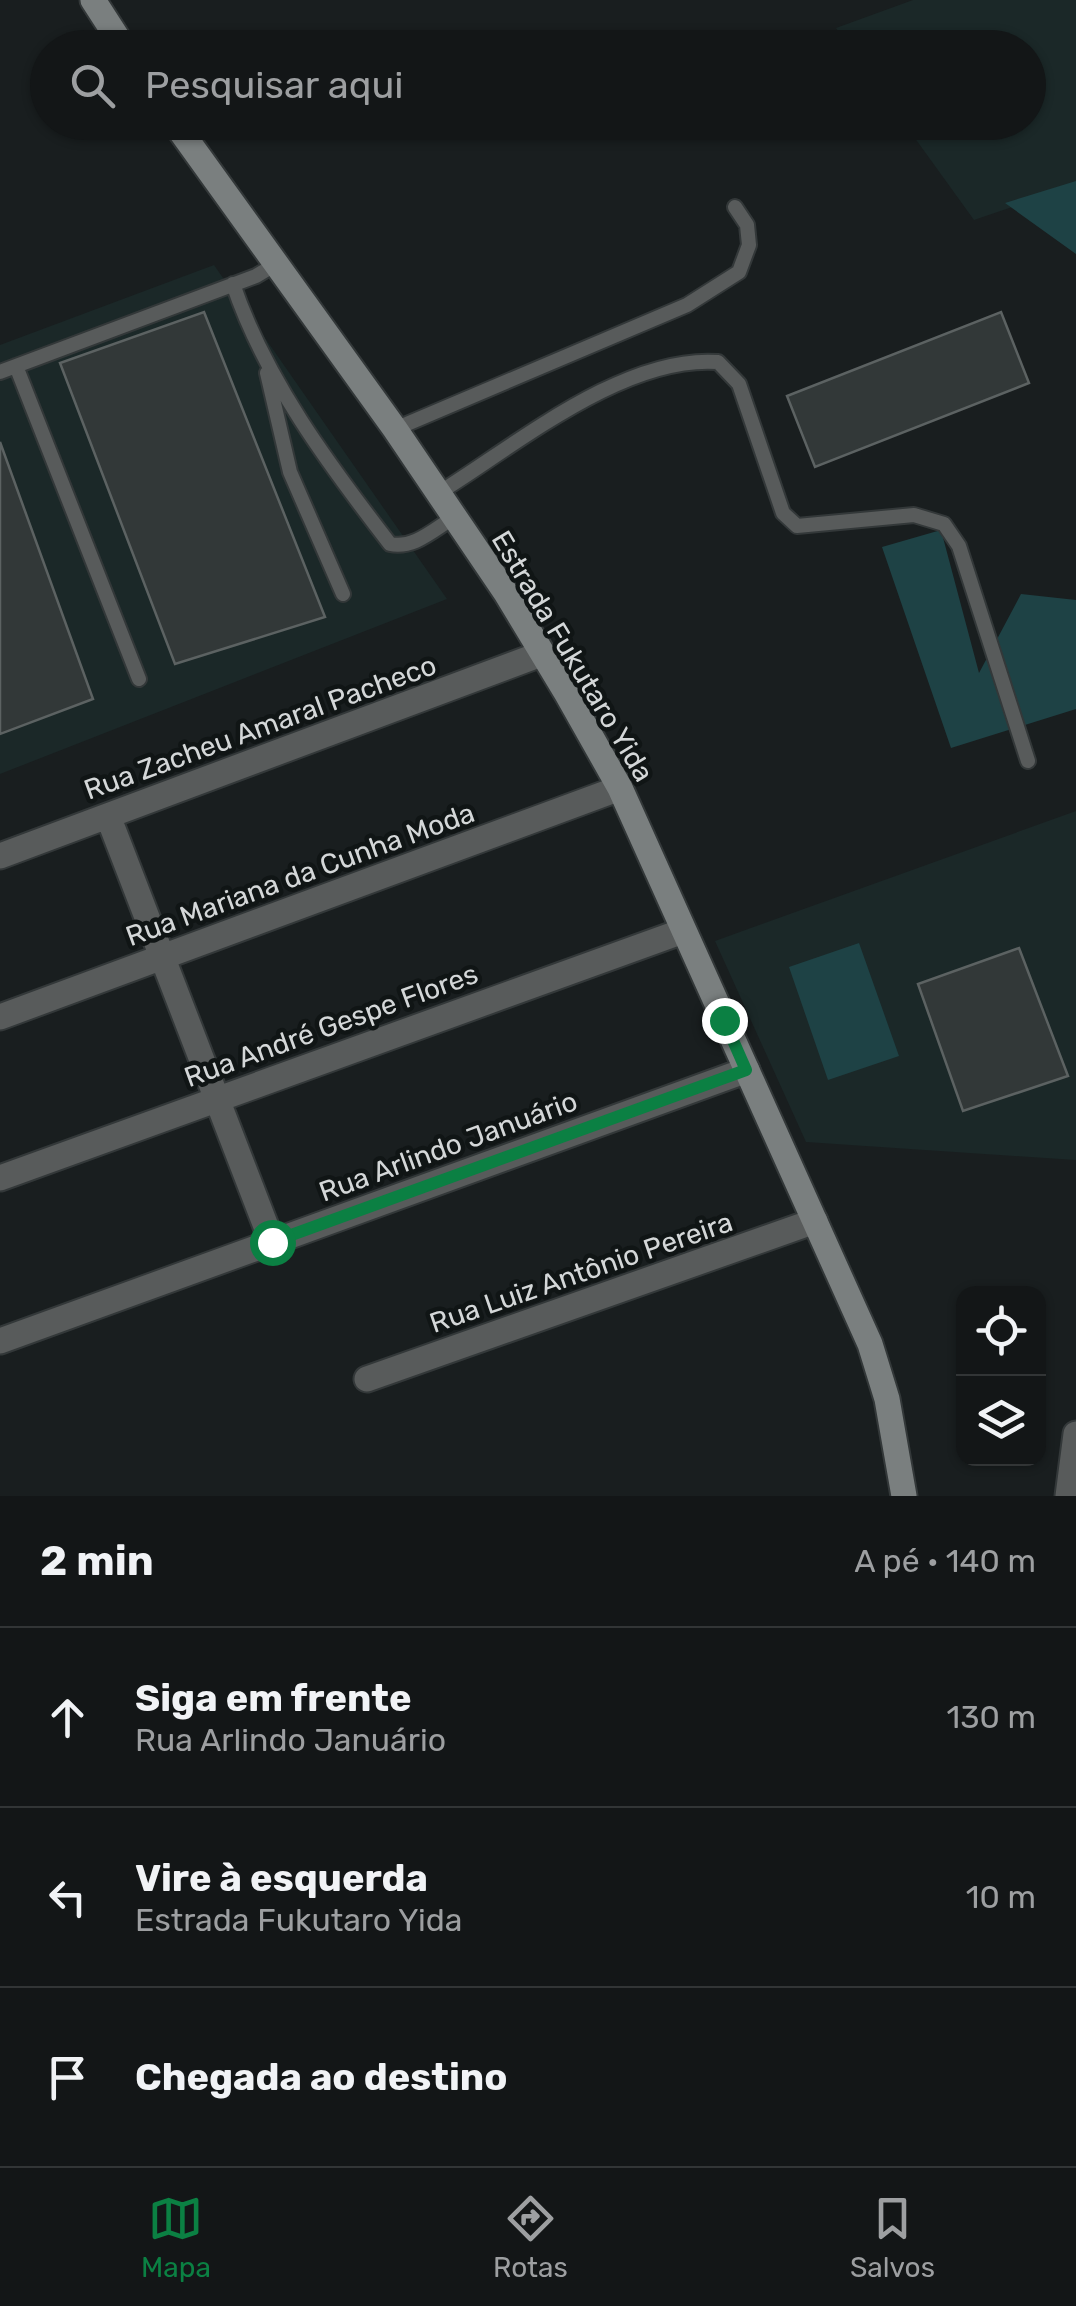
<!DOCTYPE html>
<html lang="pt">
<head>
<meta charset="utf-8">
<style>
  body { margin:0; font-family:Rubik,sans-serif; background:#202324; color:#f1f3f6 }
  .controls { position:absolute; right:30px; bottom:30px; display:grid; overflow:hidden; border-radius:20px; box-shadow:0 2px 8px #0004 }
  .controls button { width:90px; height:90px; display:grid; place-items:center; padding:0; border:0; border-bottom:2px solid #323536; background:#131617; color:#f1f3f6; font:50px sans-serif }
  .stop { position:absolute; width:30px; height:30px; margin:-22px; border:8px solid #0b8043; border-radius:50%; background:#fff }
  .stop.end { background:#0b8043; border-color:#fff; box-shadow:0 2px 10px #0008 }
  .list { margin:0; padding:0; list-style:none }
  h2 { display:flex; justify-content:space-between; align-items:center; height:130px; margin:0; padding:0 40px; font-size:42px }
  h2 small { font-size:32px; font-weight:400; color:#9d9fa1 }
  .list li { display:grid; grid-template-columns:65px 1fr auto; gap:30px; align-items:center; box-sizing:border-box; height:180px; padding:0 40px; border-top:2px solid #323536 }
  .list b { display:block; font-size:38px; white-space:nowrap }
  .list p { margin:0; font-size:32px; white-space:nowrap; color:#9d9fa1 }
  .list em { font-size:32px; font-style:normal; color:#9d9fa1 }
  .icon { flex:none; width:55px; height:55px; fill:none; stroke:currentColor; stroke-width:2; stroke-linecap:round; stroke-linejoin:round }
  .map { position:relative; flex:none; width:1076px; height:1496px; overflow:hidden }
  .search { position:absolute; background:#131617; box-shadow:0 2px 8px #0004; left:30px; right:30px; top:30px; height:110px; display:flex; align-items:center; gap:25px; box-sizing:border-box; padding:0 35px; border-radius:55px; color:#9d9fa1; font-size:38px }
  .sheet { height:670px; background:#131617 }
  nav { display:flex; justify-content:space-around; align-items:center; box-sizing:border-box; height:140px; border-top:2px solid #323536; background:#131617; font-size:28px; color:#9d9fa1 }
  nav a { display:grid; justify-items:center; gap:5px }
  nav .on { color:#0b8043 }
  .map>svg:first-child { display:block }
  .built { fill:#1b2828 }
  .green { fill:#1e4245 }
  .building { fill:#323838; stroke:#5c6262; stroke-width:2.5 }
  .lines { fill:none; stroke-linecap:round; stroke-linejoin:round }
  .lane-casing { stroke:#333839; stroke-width:18 }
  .street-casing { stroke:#333839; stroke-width:29 }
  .secondary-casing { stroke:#333839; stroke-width:29 }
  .lane { stroke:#585b5b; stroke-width:14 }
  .street { stroke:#585b5b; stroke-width:25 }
  .secondary { stroke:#7a7f7f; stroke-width:25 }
  .route { stroke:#0b8043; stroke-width:12 }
  .labels { text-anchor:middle; stroke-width:9; stroke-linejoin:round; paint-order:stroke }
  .street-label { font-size:28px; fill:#d4d7d8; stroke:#101515 }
</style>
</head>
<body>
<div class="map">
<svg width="1076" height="1496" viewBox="0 0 1076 1496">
  <rect width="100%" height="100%" fill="#191e1f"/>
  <!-- built -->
  <path class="built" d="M 913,0 L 1076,0 L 1076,185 L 974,220 L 904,123 L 1028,122 L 1028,48 L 849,47 L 836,28 Z
    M 214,265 L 447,599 L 0,774 L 0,345 Z
    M 1076,811 L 1076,1160 L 806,1142 L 715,941 Z"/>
  <!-- green -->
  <path class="green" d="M 1076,181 L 1076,254 L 1005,203 Z
    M 941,530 L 979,673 L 1021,594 L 1076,600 L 1076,709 L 951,748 L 882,547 Z
    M 859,943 L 899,1056 L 828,1080 L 789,967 Z"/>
  <!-- building -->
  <path class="building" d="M 204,312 L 325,617 L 175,664 L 60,363 Z
    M 1001,312 L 1029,383 L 815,467 L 787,396 Z
    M 0,442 L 93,699 L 0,734 Z
    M 1019,948 L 1068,1076 L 963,1111 L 918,984 Z"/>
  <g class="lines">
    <defs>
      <path id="lane" d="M 233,284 C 265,379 329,465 390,544 C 414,549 433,530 453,518
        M 16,366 L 139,679
        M 0,372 L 256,276 L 276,264
        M 267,373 L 290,472 L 343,594
        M 395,429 L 687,305 L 739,272 L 749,245 L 747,225 L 735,207
        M 437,494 C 515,446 623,355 718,362 L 739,384 L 783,513 L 797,526 L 914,515 L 944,524 L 959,546 L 1028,761"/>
      <path id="street" d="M 108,816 L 272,1242
        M 0,856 L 541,654
        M 0,1017 L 620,788
        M 0,1178 L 683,931
        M 0,1341 L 747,1070
        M 367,1379 L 815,1221
        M 1068,1496 L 1076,1434"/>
      <path id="secondary" d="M 93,0 L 124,48
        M 174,122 L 395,429 L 506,593 L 567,694 L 620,788 L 870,1344 L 887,1399 L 904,1496"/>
    </defs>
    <!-- lane casing -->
    <use href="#lane" class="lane-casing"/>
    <!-- street casing -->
    <use href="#street" class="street-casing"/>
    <!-- secondary casing -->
    <use href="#secondary" class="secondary-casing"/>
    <!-- lane -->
    <use href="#lane" class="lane"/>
    <!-- street -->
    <use href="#street" class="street"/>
    <!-- secondary -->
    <use href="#secondary" class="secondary"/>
  </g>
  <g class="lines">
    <!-- route -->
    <path class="route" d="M 272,1242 L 746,1070 L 724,1020"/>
  </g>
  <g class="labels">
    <!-- street labels -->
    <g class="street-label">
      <text transform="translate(573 656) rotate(59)" y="10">Estrada Fukutaro Yida</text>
      <text transform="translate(260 727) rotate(-20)" y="10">Rua Zacheu Amaral Pacheco</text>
      <text transform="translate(300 874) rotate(-20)" y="10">Rua Mariana da Cunha Moda</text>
      <text transform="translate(331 1025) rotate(-20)" y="10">Rua André Gespe Flores</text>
      <text transform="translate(448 1146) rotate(-20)" y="10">Rua Arlindo Januário</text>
      <text transform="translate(581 1272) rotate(-19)" y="10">Rua Luiz Antônio Pereira</text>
    </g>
  </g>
</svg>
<div class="controls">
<button><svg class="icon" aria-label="locate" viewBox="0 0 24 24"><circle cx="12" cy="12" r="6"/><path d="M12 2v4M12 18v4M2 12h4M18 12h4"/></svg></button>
<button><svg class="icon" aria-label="layers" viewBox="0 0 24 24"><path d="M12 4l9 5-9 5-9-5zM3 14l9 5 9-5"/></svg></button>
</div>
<div class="stop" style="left:272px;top:1242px"></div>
<div class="stop end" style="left:724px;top:1020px"></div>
<div class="search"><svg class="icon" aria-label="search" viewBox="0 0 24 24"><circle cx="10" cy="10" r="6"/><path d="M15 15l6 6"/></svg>Pesquisar aqui</div>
</div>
<section class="sheet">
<h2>2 min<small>A pé · 140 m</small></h2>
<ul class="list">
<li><svg class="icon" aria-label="ahead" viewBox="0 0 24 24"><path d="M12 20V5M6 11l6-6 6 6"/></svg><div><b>Siga em frente</b><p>Rua Arlindo Januário</p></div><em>130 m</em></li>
<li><svg class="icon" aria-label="left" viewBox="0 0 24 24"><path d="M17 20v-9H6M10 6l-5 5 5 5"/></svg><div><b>Vire à esquerda</b><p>Estrada Fukutaro Yida</p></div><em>10 m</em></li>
<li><svg class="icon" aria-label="arrive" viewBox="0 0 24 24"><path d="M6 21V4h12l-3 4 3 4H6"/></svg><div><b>Chegada ao destino</b></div></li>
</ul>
</section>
<nav>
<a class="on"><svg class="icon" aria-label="map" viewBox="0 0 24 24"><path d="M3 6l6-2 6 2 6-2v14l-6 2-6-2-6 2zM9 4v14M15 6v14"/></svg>Mapa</a>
<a><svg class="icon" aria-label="directions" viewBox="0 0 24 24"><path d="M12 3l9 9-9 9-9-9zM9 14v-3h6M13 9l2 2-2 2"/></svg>Rotas</a>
<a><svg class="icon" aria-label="saved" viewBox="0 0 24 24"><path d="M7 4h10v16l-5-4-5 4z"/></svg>Salvos</a>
</nav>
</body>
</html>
